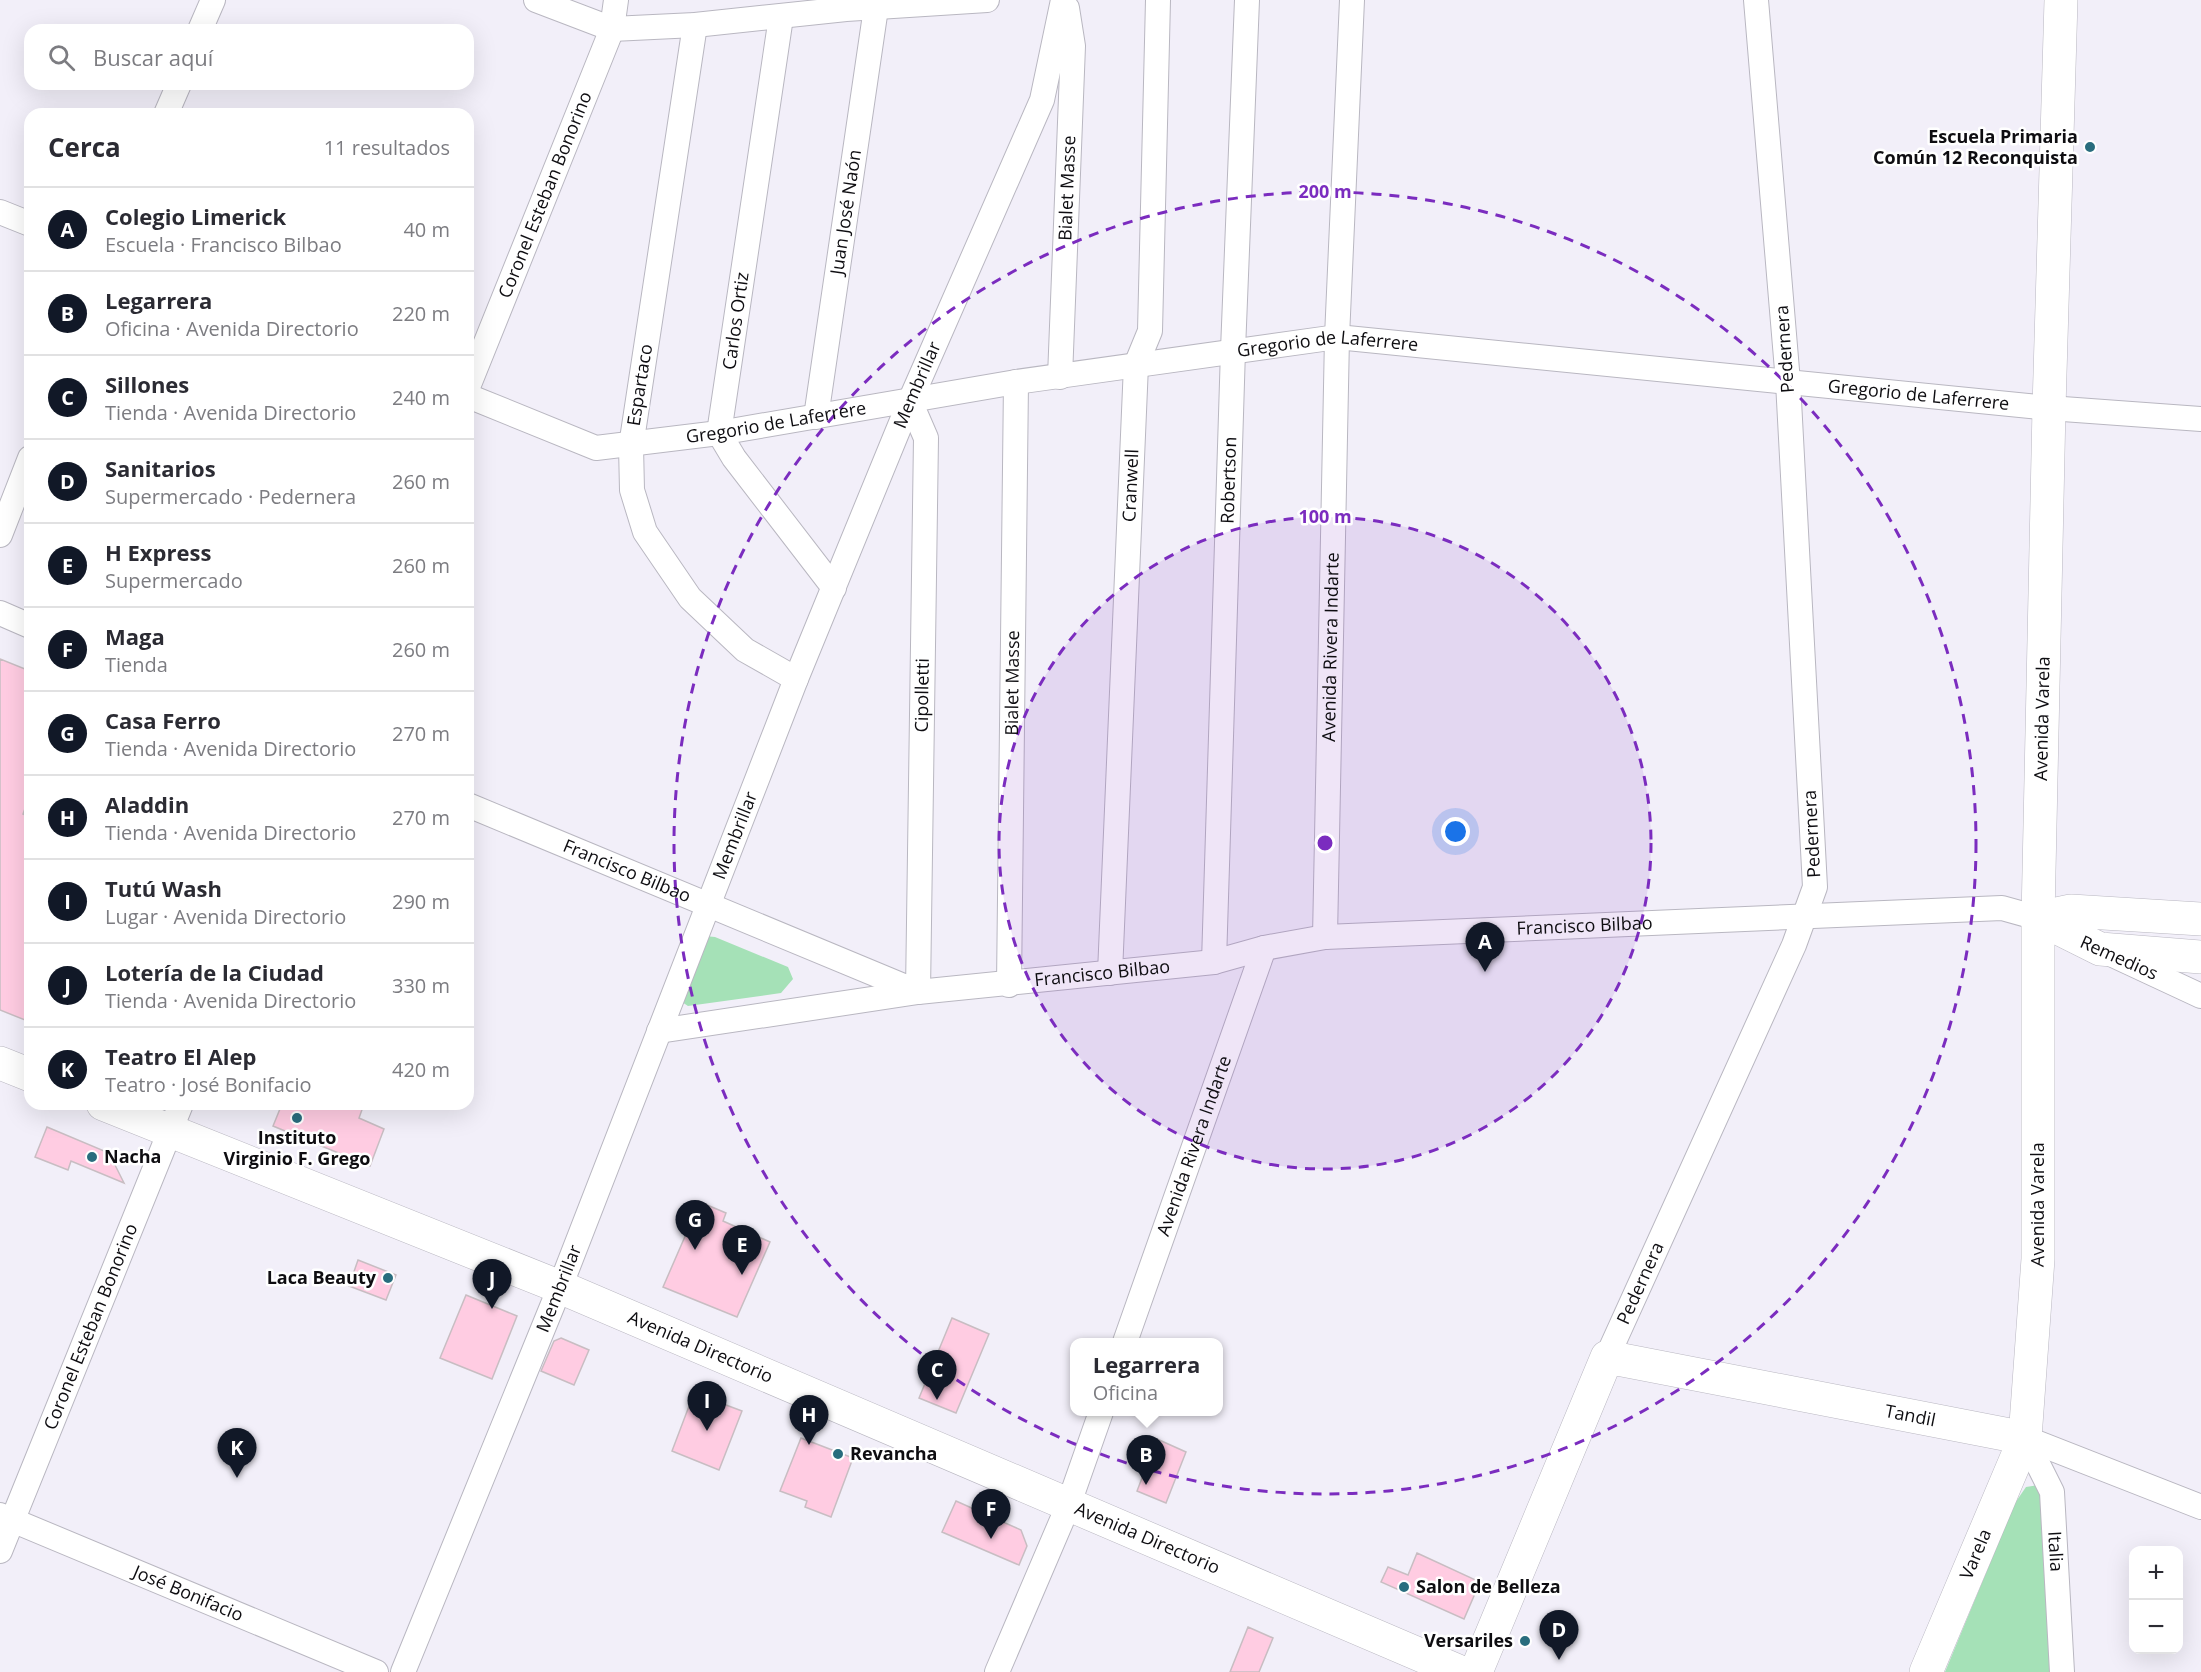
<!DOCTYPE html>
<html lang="es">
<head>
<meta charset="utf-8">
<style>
  body { margin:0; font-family:"Open Sans",sans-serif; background:#f7f7f7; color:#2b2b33 }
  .controls { position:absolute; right:18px; bottom:18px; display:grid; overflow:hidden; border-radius:12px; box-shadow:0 6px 24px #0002 }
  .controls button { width:54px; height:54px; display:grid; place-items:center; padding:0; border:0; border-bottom:2px solid #e1e1e2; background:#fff; color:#2b2b33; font:30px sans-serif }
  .you { position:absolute; left:1456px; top:832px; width:21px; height:21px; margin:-15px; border:4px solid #fff; border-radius:50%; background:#1a73e8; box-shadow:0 0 0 9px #1a73e833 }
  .badge { display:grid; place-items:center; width:39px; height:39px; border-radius:50%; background:#111827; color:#fff; font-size:20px; font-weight:700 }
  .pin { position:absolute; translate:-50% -50px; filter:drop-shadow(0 2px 3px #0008) }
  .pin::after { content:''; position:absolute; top:32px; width:21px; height:18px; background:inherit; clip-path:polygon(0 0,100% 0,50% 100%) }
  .popup { position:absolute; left:1070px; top:1338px; width:153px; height:78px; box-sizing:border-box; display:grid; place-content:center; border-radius:12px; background:#fff; filter:drop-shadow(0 2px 4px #0005); font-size:20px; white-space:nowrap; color:#7c7c81 }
  .popup b { font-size:22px; color:#2b2b33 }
  .popup::after { content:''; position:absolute; left:50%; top:100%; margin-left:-12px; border:12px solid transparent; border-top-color:#fff }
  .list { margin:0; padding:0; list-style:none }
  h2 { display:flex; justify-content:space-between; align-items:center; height:78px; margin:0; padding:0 24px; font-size:26px }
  h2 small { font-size:20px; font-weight:400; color:#7c7c81 }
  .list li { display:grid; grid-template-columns:39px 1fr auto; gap:18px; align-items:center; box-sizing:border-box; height:84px; padding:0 24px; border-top:2px solid #e1e1e2 }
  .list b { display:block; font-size:22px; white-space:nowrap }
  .list p { margin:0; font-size:20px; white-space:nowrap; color:#7c7c81 }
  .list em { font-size:20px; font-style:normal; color:#7c7c81 }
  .icon { flex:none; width:33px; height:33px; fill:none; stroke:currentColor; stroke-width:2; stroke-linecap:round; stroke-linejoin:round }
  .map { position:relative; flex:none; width:2201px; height:1672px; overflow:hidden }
  .search { position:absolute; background:#fff; box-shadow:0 6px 24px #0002; left:24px; top:24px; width:450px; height:66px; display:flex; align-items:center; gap:15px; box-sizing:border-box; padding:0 21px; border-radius:18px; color:#7c7c81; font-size:22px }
  .panel { position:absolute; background:#fff; box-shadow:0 6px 24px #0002; left:24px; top:108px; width:450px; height:1002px; border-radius:18px }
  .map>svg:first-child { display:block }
  .green { fill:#a5e1b7 }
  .building { fill:#ffcce2; stroke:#c8bdc2; stroke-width:1.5 }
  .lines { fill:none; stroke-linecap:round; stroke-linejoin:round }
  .street-casing { stroke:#b9b7c1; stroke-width:26 }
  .secondary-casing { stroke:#b9b7c1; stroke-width:34 }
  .primary-casing { stroke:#b9b7c1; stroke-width:34 }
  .street { stroke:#fff; stroke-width:24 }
  .secondary { stroke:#fff; stroke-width:33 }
  .primary { stroke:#fff; stroke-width:33 }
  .ring { fill:none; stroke:#7b2cbf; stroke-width:3; stroke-dasharray:10 8 }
  .poi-dot { fill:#296d7e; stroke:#fff; stroke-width:2 }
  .labels { text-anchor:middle; stroke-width:5; stroke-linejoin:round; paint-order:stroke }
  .poi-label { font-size:18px; font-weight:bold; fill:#0e0d11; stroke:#fff; text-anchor:end }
  .street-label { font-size:18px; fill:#0e0d11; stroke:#fff }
  .centre { fill:#7b2cbf; stroke:#fff; stroke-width:3 }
  .ring-label { font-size:18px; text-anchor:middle; font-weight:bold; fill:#7b2cbf; stroke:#fff; stroke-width:5; stroke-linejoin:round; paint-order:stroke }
</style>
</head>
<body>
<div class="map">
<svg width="2201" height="1672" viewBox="0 0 2201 1672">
  <rect width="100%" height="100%" fill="#f2eff9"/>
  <!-- green -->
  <path class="green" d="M 705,936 L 715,937 L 788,967 L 793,979 L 781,993 L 688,1006 L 679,1000 Z
    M 2039,1485 L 2048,1496 L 2052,1672 L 1945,1672 L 2015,1503 L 2026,1487 Z"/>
  <!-- building -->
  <path class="building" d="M 0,659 L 30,671 L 30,795 L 23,814 L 30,817 L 30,1022 L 0,1010 Z
    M 282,1104 L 364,1104 L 359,1118 L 384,1129 L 370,1166 L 273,1126 Z
    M 47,1127 L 109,1153 L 124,1183 L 71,1161 L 68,1170 L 35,1157 Z
    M 700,1202 L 726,1213 L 723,1221 L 770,1242 L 737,1317 L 663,1287 Z
    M 358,1260 L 396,1275 L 386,1300 L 349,1286 Z
    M 466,1295 L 517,1316 L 492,1379 L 440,1358 Z
    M 952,1318 L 989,1334 L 956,1413 L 919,1398 Z
    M 561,1338 L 589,1350 L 574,1385 L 541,1371 L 554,1341 Z
    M 694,1393 L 742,1411 L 719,1470 L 672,1451 Z
    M 801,1438 L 853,1458 L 831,1517 L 805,1507 L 807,1501 L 780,1491 Z
    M 1157,1439 L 1186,1452 L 1166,1503 L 1137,1491 Z
    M 956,1501 L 1021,1530 L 1027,1546 L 1019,1565 L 942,1532 Z
    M 1417,1553 L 1480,1582 L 1464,1619 L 1381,1582 L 1388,1567 L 1408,1575 Z
    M 1248,1627 L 1273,1638 L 1259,1672 L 1230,1672 Z"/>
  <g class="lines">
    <defs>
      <g id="street">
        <path d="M 536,0 L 612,29 L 695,25 L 846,9 L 987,0"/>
        <path d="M 781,17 L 719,433 L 734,458 L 834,588"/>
        <path d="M 695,25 L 631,446 L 632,490 L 645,532 L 690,598 L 745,650 L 796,679"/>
        <path d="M 200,30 L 213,0"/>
        <path d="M 166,114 L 179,84"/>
        <path d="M 0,212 L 30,224"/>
        <path id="s1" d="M 1060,377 L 1073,46 L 1067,8"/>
        <path id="s2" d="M 468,387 L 612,29 L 616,0"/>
        <path id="s3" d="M 468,396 L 596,448 L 719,433 L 1016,382 L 1337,337 L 2049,408 L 2201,419"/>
        <path id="s4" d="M 816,417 L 876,8"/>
        <path d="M 0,535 L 30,458"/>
        <path d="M 0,613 L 30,626"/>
        <path id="s5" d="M 468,805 L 918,992 L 926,438 L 910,401"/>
        <path id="s6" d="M 1325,937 L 1337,337 L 1352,0"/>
        <path d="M 2113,955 L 2201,996"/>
        <path id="s7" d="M 1214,962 L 1233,350 L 1247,0"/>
        <path id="s8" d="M 1110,973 L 1136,365 L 1150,331 L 1158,0"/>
        <path id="s9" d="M 1009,985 L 1016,382"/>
        <path id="s10" d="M 659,1031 L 918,992 L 1214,962 L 1264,948 L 1325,937 L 2002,908 L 2038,918"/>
        <path id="s11" d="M 1125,1342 L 1264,948"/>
        <path id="s12" d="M 1607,1357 L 1794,945 L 1815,887 L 1788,382 L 1756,0"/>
        <path id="s13" d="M 2025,1438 L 2052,1492 L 2062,1672"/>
        <path d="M 2025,1438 L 2201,1507"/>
        <path id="s14" d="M 0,1515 L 376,1672"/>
        <path id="s15" d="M 0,1551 L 181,1104"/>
        <path id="s16" d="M 403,1672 L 560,1287 L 796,679 L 910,401 L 1042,100 L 1063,0"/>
        <path d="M 997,1672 L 1068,1506 L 1101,1412"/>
      </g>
      <g id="secondary">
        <path d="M 2038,918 L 2100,949 L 2201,957"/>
        <path d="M 2038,918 L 2071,911 L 2201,919"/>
        <path id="s17" d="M 1476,1672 L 1607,1357 L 2025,1438"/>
        <path id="s18" d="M 1926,1672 L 2025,1438 L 2038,1259 L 2038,918 L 2049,408 L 2061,0"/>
      </g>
      <g id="primary">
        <path d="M 0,1063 L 30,1075"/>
        <path id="s19" d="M 103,1104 L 560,1287 L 1460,1672"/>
      </g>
    </defs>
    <!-- street casing -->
    <use href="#street" class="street-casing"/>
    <!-- secondary casing -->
    <use href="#secondary" class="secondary-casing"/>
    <!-- primary casing -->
    <use href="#primary" class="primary-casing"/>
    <!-- street -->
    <use href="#street" class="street"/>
    <!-- secondary -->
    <use href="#secondary" class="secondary"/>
    <!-- primary -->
    <use href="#primary" class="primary"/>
  </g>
  <!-- distance rings -->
  <circle cx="1325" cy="843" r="326" fill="#7b2cbf" fill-opacity=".12"/>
  <g class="ring">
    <circle cx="1325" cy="843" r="326"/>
    <circle cx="1325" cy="843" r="651"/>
  </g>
  <!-- markers -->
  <g class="poi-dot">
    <circle cx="2090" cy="147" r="6"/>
    <circle cx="297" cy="1118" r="6"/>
    <circle cx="92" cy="1157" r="6"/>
    <circle cx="388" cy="1278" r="6"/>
    <circle cx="838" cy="1454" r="6"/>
    <circle cx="1404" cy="1587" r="6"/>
    <circle cx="1525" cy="1641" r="6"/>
  </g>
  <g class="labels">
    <!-- poi labels -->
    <g class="poi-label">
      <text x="2078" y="143">Escuela Primaria<tspan x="2078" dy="21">Común 12 Reconquista</tspan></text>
      <text x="297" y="1144" text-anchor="middle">Instituto<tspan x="297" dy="21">Virginio F. Grego</tspan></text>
      <text x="104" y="1163" text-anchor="start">Nacha</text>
      <text x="376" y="1284">Laca Beauty</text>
      <text x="850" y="1460" text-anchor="start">Revancha</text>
      <text x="1416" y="1593" text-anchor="start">Salon de Belleza</text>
      <text x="1513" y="1647">Versariles</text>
    </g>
    <!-- street labels -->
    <g class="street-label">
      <text dy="6" stroke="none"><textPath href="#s1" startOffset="189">Bialet Masse</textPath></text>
      <text dy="6" stroke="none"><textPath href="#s2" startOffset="207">Coronel Esteban Bonorino</textPath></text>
      <text dy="6" stroke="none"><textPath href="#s4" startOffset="207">Juan José Naón</textPath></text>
      <text transform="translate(736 321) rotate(-82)" y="6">Carlos Ortiz</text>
      <text dy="6" stroke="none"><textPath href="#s3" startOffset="878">Gregorio de Laferrere</textPath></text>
      <text transform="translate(1785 349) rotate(-94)" y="6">Pedernera</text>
      <text transform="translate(640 385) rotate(-81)" y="6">Espartaco</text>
      <text dy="6" stroke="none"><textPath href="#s16" startOffset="1386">Membrillar</textPath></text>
      <text dy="6" stroke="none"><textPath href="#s3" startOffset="1472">Gregorio de Laferrere</textPath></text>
      <text dy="6" stroke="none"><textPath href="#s3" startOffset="320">Gregorio de Laferrere</textPath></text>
      <text dy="6" stroke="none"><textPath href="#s7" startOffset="482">Robertson</textPath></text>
      <text dy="6" stroke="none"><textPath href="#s8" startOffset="488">Cranwell</textPath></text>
      <text dy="6" stroke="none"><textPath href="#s6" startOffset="290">Avenida Rivera Indarte</textPath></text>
      <text dy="6" stroke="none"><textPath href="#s9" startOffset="302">Bialet Masse</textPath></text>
      <text dy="6" stroke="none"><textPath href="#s5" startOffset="784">Cipolletti</textPath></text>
      <text dy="6" stroke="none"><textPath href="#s18" startOffset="974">Avenida Varela</textPath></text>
      <text transform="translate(1812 834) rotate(-93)" y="6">Pedernera</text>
      <text dy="6" stroke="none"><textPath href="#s16" startOffset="900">Membrillar</textPath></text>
      <text dy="6" stroke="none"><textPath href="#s5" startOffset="172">Francisco Bilbao</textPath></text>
      <text dy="6" stroke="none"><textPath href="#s10" startOffset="933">Francisco Bilbao</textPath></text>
      <text transform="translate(2119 958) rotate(24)" y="6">Remedios</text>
      <text dy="6" stroke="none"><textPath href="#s10" startOffset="447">Francisco Bilbao</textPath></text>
      <text dy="6" stroke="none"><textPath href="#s11" startOffset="208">Avenida Rivera Indarte</textPath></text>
      <text dy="6" stroke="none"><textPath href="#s18" startOffset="488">Avenida Varela</textPath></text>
      <text dy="6" stroke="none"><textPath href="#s12" startOffset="81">Pedernera</textPath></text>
      <text dy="6" stroke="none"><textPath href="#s16" startOffset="414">Membrillar</textPath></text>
      <text dy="6" stroke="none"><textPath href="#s15" startOffset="242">Coronel Esteban Bonorino</textPath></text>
      <text dy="6" stroke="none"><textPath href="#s19" startOffset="645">Avenida Directorio</textPath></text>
      <text dy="6" stroke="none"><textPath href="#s17" startOffset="650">Tandil</textPath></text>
      <text dy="6" stroke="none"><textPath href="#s19" startOffset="1131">Avenida Directorio</textPath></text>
      <text dy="6" stroke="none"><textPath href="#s13" startOffset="120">Italia</textPath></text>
      <text dy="6" stroke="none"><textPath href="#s18" startOffset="128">Varela</textPath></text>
      <text dy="6" stroke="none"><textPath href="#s14" startOffset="204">José Bonifacio</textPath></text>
    </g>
  </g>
  <circle cx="1325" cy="843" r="9" class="centre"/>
  <g class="ring-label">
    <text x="1325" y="198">200 m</text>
    <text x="1325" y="523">100 m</text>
  </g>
</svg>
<div class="controls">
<button>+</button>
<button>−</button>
</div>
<div class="you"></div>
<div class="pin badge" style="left:1485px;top:972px">A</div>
<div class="pin badge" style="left:1146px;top:1485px">B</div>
<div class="popup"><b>Legarrera</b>Oficina</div>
<div class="pin badge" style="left:937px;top:1400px">C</div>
<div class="pin badge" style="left:1559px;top:1660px">D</div>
<div class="pin badge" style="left:742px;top:1275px">E</div>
<div class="pin badge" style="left:991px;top:1539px">F</div>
<div class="pin badge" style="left:695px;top:1250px">G</div>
<div class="pin badge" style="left:809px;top:1445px">H</div>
<div class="pin badge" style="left:707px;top:1431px">I</div>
<div class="pin badge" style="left:492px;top:1309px">J</div>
<div class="pin badge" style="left:237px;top:1478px">K</div>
<div class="search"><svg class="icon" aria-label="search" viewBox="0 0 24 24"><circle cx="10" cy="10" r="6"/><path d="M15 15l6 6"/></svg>Buscar aquí</div>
<section class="panel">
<h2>Cerca<small>11 resultados</small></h2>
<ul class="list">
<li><span class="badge">A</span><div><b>Colegio Limerick</b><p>Escuela · Francisco Bilbao</p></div><em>40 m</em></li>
<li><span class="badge">B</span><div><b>Legarrera</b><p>Oficina · Avenida Directorio</p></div><em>220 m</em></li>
<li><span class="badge">C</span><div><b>Sillones</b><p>Tienda · Avenida Directorio</p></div><em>240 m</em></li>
<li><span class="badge">D</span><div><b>Sanitarios</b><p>Supermercado · Pedernera</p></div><em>260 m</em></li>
<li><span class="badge">E</span><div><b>H Express</b><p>Supermercado</p></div><em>260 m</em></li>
<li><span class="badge">F</span><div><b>Maga</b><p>Tienda</p></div><em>260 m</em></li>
<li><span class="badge">G</span><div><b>Casa Ferro</b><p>Tienda · Avenida Directorio</p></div><em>270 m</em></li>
<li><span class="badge">H</span><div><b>Aladdin</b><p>Tienda · Avenida Directorio</p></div><em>270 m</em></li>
<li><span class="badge">I</span><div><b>Tutú Wash</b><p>Lugar · Avenida Directorio</p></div><em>290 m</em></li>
<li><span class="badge">J</span><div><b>Lotería de la Ciudad</b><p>Tienda · Avenida Directorio</p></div><em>330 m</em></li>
<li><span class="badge">K</span><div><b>Teatro El Alep</b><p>Teatro · José Bonifacio</p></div><em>420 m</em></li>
</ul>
</section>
</div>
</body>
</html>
